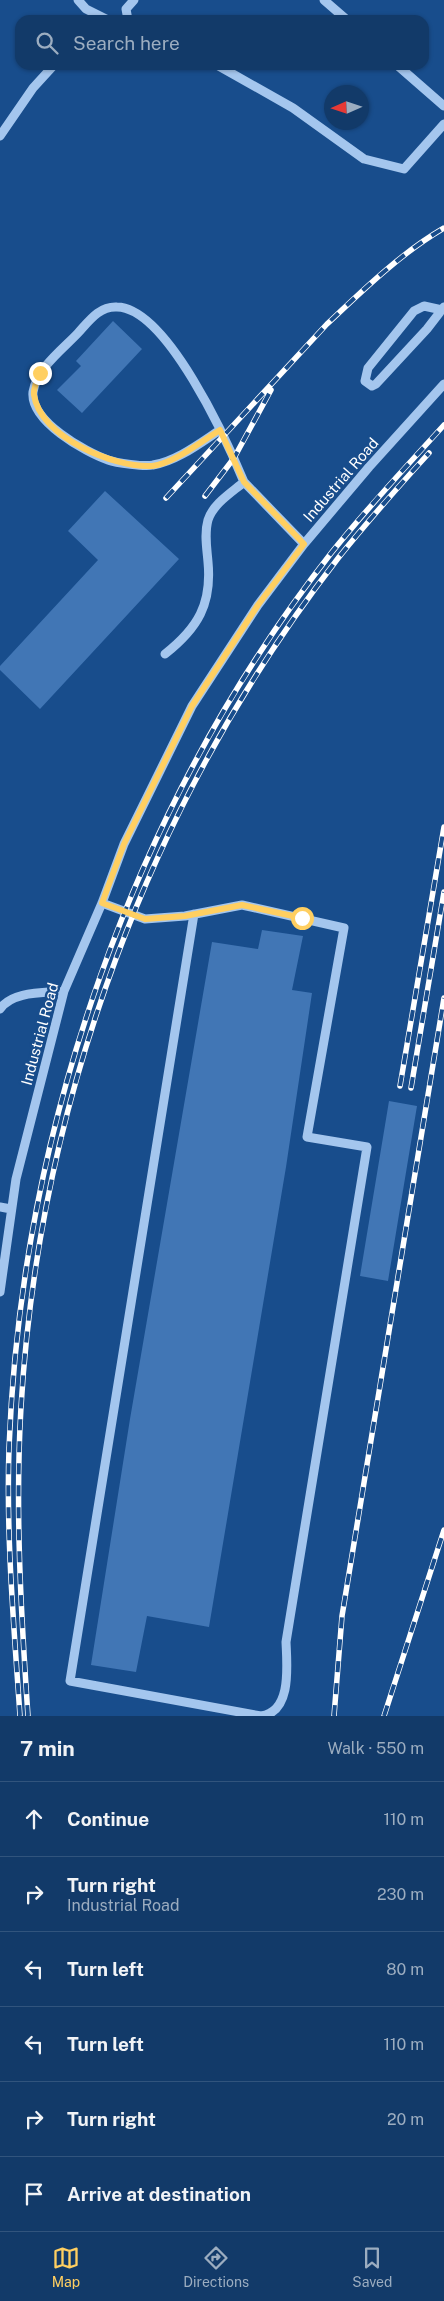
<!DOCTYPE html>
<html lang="en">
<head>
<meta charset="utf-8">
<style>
  body { margin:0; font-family:"Public Sans",sans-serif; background:#1f4571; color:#f1f3f6 }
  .compass { position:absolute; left:324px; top:85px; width:45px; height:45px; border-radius:50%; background:#123a69; box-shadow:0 1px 4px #0004; rotate:267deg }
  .stop { position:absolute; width:15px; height:15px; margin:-11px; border:4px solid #ffcf61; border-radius:50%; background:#fff }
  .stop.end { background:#ffcf61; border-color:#fff; box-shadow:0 1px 5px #0008 }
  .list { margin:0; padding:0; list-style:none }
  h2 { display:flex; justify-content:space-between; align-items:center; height:65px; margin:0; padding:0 20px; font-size:21px }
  h2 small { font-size:16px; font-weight:400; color:#9cadc0 }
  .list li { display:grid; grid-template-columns:32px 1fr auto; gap:15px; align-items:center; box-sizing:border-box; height:75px; padding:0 20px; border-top:1px solid #31547d }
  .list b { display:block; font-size:19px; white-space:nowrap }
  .list p { margin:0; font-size:16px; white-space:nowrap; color:#9cadc0 }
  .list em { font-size:16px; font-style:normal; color:#9cadc0 }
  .icon { flex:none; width:28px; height:28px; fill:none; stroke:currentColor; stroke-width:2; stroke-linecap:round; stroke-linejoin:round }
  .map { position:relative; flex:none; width:444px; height:1716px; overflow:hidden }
  .search { position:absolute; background:#123a69; box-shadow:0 1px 4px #0004; left:15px; right:15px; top:15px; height:55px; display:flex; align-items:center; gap:12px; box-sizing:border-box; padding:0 18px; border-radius:15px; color:#9cadc0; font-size:19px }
  .sheet { height:515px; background:#123a69 }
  nav { display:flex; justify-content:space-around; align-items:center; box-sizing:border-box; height:70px; border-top:1px solid #31547d; background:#123a69; font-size:14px; color:#9cadc0 }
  nav a { display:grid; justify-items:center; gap:2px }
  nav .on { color:#ffcf61 }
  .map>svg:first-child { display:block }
  .building { fill:#4176b5 }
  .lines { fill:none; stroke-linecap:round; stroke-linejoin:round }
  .minor { stroke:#a4c6ee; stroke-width:9 }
  .rail-casing { stroke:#fff; stroke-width:5.5 }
  .rail { stroke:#184d8c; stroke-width:4; stroke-dasharray:11; stroke-linecap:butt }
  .route { stroke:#ffcf61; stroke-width:6 }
  .labels { text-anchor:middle; stroke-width:5; stroke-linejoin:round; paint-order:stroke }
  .street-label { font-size:15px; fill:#fff; stroke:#184d8c }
</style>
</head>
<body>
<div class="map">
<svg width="444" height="1716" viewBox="0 0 444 1716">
  <rect width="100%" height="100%" fill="#184d8c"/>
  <!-- building -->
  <path class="building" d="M 113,321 L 142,349 L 82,413 L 57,390 L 81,366 L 76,361 Z
    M 105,491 L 179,559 L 40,709 L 0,670 L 0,666 L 98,560 L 68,531 Z
    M 262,930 L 303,936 L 292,990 L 312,993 L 286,1167 L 209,1627 L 147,1616 L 136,1672 L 91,1665 L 130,1419 L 212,942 L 258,949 Z
    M 389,1101 L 417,1106 L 388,1281 L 360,1276 Z"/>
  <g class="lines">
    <!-- minor -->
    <path class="minor" d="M 78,0 L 86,9 L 108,20
      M 324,0 L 347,20
      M 128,20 L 126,9 L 134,0
      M 217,65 L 293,108 L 364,159 L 404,169 L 444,124
      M 397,65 L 444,106
      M 0,136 L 33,88 L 54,65
      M 442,310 L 424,306 L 414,311 L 368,368 L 365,381 L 372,386 L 376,384 L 427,329 L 444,307
      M 220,430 C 200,443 177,461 153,465 C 145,467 116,463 108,460 C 85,452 30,421 33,392 C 37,368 62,350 78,333 C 89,321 99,306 117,307 C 167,308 227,441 244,482
      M 165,654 C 198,628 212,604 208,562 C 207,549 204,534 208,520 C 213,504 231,493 244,482 L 304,544
      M 102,903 L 145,919 L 185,916 L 242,905 L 344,928 L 307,1137 L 367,1147 L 286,1642 C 287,1666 292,1712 261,1716 L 70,1681 L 194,914
      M 0,1009 C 12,991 44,993 64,991
      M 0,1207 L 11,1209
      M 0,1292 L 16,1179 L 64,991 L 102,903 L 124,844 L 192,706 L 258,605 L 304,544 L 369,467 L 444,384"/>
    <defs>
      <path id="rail" d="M 205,496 L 234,458 L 271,390
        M 166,498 L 327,324 C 363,290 401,253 444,228
        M 400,1086 L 444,827
        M 411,1088 L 444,892
        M 20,1716 C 14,1627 6,1537 9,1448 C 21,1129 134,804 332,552 C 367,508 406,467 444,425
        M 28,1716 C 21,1613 15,1510 21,1407 C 39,1101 151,799 339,557 C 368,521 398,487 429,453
        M 334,1716 L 342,1616 L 444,998
        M 384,1716 L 444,1530"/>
    </defs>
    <!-- rail casing -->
    <use href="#rail" class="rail-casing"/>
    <!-- rail -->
    <use href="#rail" class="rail"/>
  </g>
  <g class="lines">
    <!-- route -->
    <path class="route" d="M 40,373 C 37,380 33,389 34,395 C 40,437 114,468 152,466 C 173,464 202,441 220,430 L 244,482 L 304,544 L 258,605 L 192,706 L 124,844 L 102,903 L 145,919 L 185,916 L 242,905 L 302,918"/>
  </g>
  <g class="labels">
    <!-- street labels -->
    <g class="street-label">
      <text transform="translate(341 480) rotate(-49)" y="5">Industrial Road</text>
      <text transform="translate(40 1034) rotate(-75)" y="5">Industrial Road</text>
    </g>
  </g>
</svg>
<svg class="compass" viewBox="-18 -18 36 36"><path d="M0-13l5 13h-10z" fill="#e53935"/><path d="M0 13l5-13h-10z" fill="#9cadc0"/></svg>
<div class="stop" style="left:302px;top:918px"></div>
<div class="stop end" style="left:40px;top:373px"></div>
<div class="search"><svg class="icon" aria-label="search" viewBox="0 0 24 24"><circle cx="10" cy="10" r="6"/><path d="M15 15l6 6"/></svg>Search here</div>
</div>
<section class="sheet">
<h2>7 min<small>Walk · 550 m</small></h2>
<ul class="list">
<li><svg class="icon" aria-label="ahead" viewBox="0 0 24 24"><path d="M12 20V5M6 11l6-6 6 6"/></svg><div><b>Continue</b></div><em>110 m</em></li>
<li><svg class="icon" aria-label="right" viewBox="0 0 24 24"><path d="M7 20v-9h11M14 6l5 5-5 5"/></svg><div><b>Turn right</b><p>Industrial Road</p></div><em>230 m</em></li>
<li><svg class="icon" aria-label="left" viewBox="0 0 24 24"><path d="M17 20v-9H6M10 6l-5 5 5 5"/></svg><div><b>Turn left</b></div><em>80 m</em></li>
<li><svg class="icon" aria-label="left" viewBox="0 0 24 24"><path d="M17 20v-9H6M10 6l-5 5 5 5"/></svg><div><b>Turn left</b></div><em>110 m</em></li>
<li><svg class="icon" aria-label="right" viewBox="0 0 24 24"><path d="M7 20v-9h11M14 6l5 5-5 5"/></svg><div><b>Turn right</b></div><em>20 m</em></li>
<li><svg class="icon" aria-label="arrive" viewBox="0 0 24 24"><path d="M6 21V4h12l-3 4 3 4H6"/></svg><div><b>Arrive at destination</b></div></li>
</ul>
</section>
<nav>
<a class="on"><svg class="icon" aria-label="map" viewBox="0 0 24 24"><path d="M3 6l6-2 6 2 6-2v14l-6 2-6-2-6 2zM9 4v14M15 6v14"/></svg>Map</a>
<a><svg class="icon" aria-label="directions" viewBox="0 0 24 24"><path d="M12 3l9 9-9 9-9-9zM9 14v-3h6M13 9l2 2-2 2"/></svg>Directions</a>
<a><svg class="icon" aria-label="saved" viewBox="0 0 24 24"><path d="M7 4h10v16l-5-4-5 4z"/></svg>Saved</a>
</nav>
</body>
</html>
